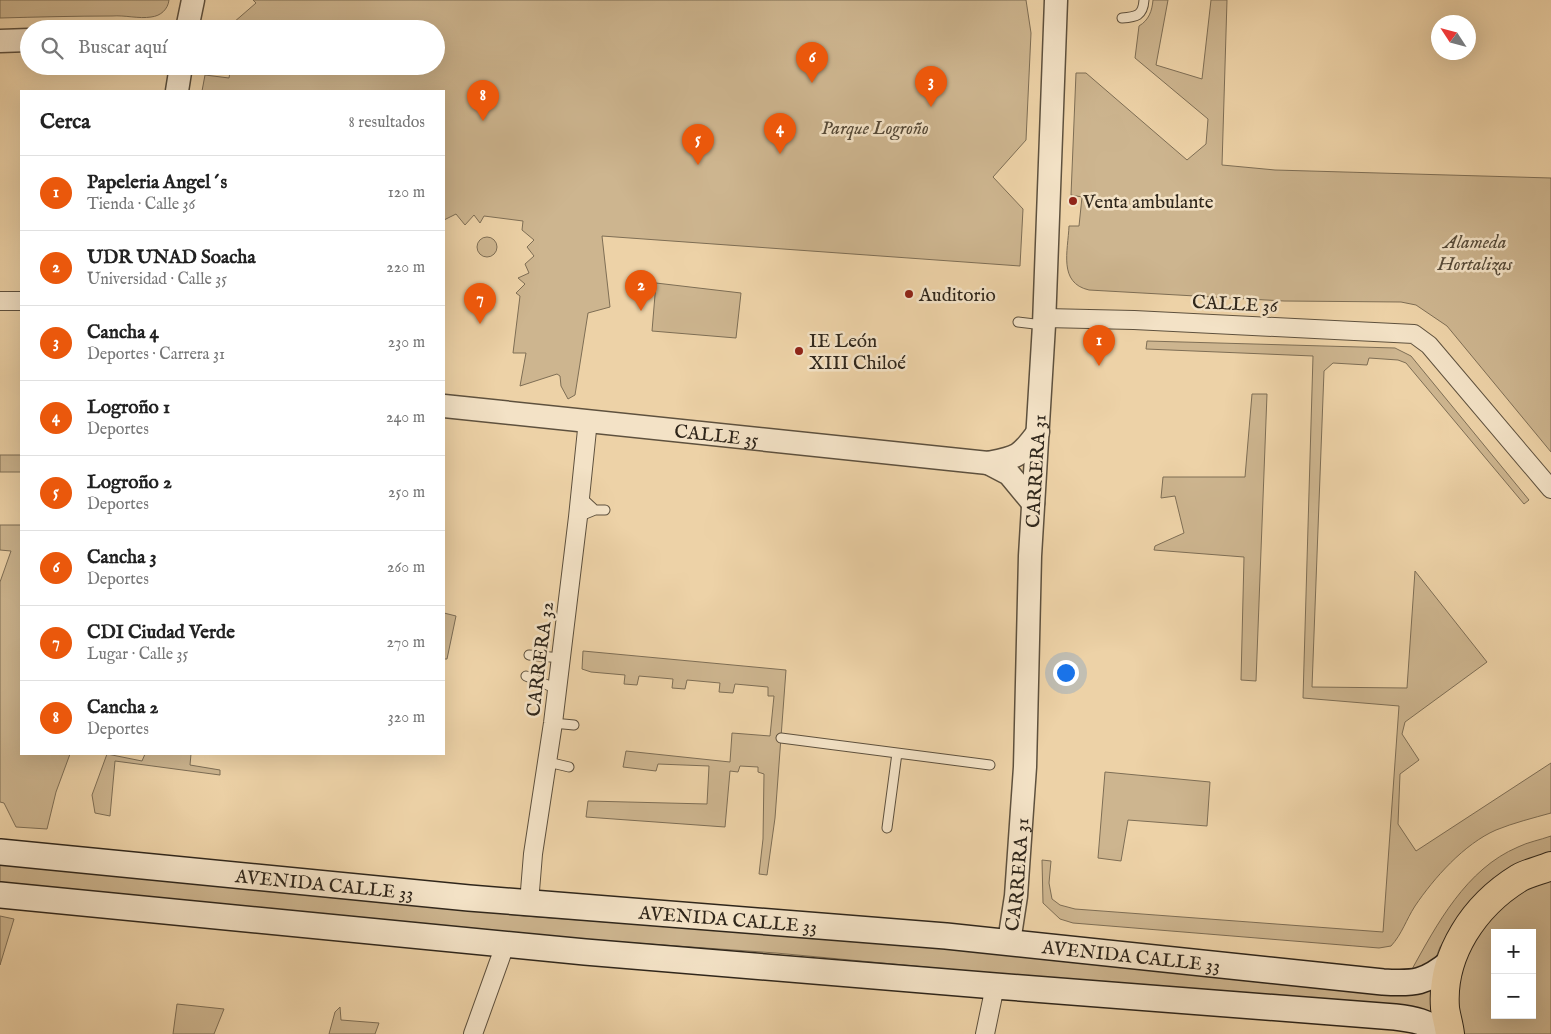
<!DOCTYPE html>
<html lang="es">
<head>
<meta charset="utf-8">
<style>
  body { margin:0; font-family:"IM FELL English",serif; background:#f6f6f6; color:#222 }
  .controls { position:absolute; right:15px; bottom:15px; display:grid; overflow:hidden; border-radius:0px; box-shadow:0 5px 20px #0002 }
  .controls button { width:45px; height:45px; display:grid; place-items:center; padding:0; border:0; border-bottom:1px solid #e0e0e0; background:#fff; color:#222; font:25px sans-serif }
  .compass { position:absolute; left:1431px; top:15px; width:45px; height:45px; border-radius:50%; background:#fff; box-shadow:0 5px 20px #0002; rotate:306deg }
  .you { position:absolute; left:1065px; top:672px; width:18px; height:18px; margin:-12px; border:4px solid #fff; border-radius:50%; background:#1a73e8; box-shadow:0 0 0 8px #1a73e833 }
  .badge { display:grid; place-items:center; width:32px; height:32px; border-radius:50%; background:#ea580c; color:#fff; font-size:16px; font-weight:700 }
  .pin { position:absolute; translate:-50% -41px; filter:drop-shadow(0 1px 2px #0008) }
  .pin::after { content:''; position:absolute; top:26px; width:18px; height:15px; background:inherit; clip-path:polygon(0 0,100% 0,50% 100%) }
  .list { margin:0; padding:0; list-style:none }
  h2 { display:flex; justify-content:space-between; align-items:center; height:65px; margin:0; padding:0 20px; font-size:21px }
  h2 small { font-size:16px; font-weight:400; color:#767676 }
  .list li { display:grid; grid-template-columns:32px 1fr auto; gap:15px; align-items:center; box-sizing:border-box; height:75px; padding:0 20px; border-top:1px solid #e0e0e0 }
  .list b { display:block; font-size:19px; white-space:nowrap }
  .list p { margin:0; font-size:16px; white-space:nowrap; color:#767676 }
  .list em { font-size:16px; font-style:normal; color:#767676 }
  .icon { flex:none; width:28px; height:28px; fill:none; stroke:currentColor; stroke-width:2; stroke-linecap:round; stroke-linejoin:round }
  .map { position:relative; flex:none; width:1551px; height:1034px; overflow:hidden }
  .search { position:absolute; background:#fff; box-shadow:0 5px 20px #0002; left:20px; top:20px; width:425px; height:55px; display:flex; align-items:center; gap:12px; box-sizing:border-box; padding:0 18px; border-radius:28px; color:#767676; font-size:19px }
  .panel { position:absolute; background:#fff; box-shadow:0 5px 20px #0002; left:20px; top:90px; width:425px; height:665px; border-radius:0px }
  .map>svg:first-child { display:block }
  .green { fill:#cdb58f; stroke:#7e6e55; fill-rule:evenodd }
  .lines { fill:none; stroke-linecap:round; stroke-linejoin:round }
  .service-casing { stroke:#5e513e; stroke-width:11 }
  .minor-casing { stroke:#5e513e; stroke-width:20 }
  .tertiary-casing { stroke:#5e513e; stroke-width:25 }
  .secondary-casing { stroke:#2f261b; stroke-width:28 }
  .primary-casing { stroke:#2f261b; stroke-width:30 }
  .service { stroke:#f3e2c6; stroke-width:9 }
  .minor { stroke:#f3e2c6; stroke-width:18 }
  .tertiary { stroke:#f3e2c6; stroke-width:22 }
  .secondary { stroke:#f3e2c6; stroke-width:25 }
  .primary { stroke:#edd2a7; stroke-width:28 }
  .poi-dot { fill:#8f2418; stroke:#f3e2c6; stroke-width:2 }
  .labels { text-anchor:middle; stroke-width:5; stroke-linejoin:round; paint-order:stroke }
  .park-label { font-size:19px; font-style:italic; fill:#564a38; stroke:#f3e2c6 }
  .poi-label { font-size:19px; fill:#2f261b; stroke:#f3e2c6; text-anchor:start }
  .street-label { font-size:19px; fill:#2f261b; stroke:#f3e2c6 }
</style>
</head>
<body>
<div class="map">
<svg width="1551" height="1034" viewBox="0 0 1551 1034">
  <rect width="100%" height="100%" fill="#edd2a7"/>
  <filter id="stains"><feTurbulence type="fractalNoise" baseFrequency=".004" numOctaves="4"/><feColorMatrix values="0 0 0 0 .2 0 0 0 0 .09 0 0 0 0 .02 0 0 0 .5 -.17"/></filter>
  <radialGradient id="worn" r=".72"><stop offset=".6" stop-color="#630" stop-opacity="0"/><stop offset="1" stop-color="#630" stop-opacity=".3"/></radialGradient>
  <!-- green -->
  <path class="green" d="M 0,0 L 169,0 C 168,9 161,16 151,17 C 139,19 125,15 112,16 C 75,16 37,17 0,18 Z
    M 253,0 L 1026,0 L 1031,33 L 1026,140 L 993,177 L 1023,209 L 1020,266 L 602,236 L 610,307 L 588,313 L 575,395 L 568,399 L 561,386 L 560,376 L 557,374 L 520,386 L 526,353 L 513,353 L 520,296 L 516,293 L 525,284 L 518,278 L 529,273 L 525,264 L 534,256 L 527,247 L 534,240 L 522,230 L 523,221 L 484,216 L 480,223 L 474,215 L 465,225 L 456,214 L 444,220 L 444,91 L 202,91 L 205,75 L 229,78 L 231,66 L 436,66 L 436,29 L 226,29 L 256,3 Z
    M 1153,0 L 1168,0 L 1156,65 L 1202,79 L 1211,0 L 1227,0 L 1222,165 L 1275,170 L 1551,178 L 1551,452 L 1447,326 L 1416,305 L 1401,302 L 1284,301 L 1089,290 C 1058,283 1068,251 1069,226 L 1079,226 L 1082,197 L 1071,195 L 1076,73 L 1086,73 L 1187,160 L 1206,144 L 1208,119 L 1135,58 L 1139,26 C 1149,20 1152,11 1153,0 Z
    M477 247a10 10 0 1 1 20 0a10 10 0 1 1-20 0Z
    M 656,283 L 741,293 L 736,338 L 652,331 Z
    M 1147,341 L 1395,348 L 1411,356 L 1529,500 L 1524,504 L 1406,363 L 1398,360 L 1369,358 L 1367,365 L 1333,363 L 1324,371 L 1312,687 L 1407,688 L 1415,571 L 1487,662 L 1405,722 L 1402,734 L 1419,760 L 1400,774 L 1398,824 L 1416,851 L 1551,763 L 1551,813 C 1533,818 1513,823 1496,830 C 1464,844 1434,878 1415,906 C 1406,920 1402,934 1391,946 L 1379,948 L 1073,923 L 1060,919 L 1043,903 L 1042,860 L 1051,861 L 1049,883 L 1052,899 L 1060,905 L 1075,909 L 1383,932 L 1399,706 L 1303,698 L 1313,356 L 1146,349 Z
    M 1252,394 L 1267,394 L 1256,681 L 1241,680 L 1244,557 L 1154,550 L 1155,546 L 1184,533 L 1175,496 L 1161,498 L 1163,477 L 1245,477 Z
    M 0,455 L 21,455 L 21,472 L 0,472 Z
    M 0,525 L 21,525 L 21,754 L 70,754 L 56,792 L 47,829 L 16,827 L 4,803 L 0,802 L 0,582 L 11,551 L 0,550 Z
    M 444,613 L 456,616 L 447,659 L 444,659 Z
    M 583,651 L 786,670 L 775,818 L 767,875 L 759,874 L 763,839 L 764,774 L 758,772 L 758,767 L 740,766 L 738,772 L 730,771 L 725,827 L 586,817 L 588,801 L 707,804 L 709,766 L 658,764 L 656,771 L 623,767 L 626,751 L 730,762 L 732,733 L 770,736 L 774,696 L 768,696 L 768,687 L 735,684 L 733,693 L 719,692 L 720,683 L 687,680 L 685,689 L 672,688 L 673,679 L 639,676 L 637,685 L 624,684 L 625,675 L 591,672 L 582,669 Z
    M 107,754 L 142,761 L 145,754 L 191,754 L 190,765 L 220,770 L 220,775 L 115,761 L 110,816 L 95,813 L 92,795 Z
    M 1105,772 L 1210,782 L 1207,826 L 1128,820 L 1121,861 L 1098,858 Z
    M 1551,836 L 1551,855 L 1513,870 L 1476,894 L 1440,947 L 1434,963 L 1411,971 C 1437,924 1466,869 1518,847 C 1528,842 1540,840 1551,836 Z
    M 0,861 L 525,916 L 1003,951 L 1403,994 L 1419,994 L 1435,988 L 1436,1019 L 1420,1008 L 1404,1008 L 999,974 L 776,953 L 522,935 L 0,882 Z
    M 1551,876 L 1551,1034 L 1460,1034 L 1455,1012 L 1463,957 L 1497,905 ZM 1495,933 L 1532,933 L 1532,1015 L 1495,1015 Z
    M 0,916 L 14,919 L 0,965 Z
    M 177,1004 L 224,1009 L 214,1034 L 173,1034 Z
    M 340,1007 L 341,1020 L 379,1023 L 375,1034 L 329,1034 L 335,1012 Z"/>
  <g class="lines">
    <defs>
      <path id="service" d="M 1122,18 C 1136,17 1143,16 1144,0
        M 1018,322 L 1043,325
        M 595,510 L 605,510
        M 578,517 L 595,510 L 580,496
        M 529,655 L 561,658
        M 526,676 L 557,689
        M 553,723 L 574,725
        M 781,738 L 990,765
        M 548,762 L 569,767
        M 887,828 L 897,753"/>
      <path id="minor" d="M 0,301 L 21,301
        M 1045,318 L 1134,320 L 1414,334 L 1429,345 L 1551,489
        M 529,903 L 533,854 L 553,723 L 578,517 L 588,420
        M 473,1034 L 505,945
        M 985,1034 L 995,986"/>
      <g id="tertiary">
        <path d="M 187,29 L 193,0"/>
        <path d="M 0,41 L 29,40"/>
        <path d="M 177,91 L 181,66"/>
        <path id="s1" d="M 444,406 L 988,463 C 1017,457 1020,457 1038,432"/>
        <path d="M 988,463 L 1009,474 L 1033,503"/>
        <path id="s2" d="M 1009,942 L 1016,896 L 1025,767 L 1030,556 L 1044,325 L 1056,0"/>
      </g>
      <g id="secondary">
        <path id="s3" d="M 0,852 L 469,898 L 946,936 L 1383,982 C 1415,984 1425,983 1451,962"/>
        <path d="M 0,895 L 585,952 L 995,986 L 1395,1017 C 1413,1019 1429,1022 1443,1034"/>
      </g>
      <path id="primary" d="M 1450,1034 C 1449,1025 1446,1016 1445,1008 C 1441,954 1475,905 1519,878 C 1528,873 1541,870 1551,866"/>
    </defs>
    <!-- service casing -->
    <use href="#service" class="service-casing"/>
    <!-- minor casing -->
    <use href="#minor" class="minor-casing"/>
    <!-- tertiary casing -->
    <use href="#tertiary" class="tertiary-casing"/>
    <!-- secondary casing -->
    <use href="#secondary" class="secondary-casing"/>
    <!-- primary casing -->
    <use href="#primary" class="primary-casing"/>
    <!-- service -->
    <use href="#service" class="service"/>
    <!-- minor -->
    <use href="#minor" class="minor"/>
    <!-- tertiary -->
    <use href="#tertiary" class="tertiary"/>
    <!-- secondary -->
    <use href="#secondary" class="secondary"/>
    <!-- primary -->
    <use href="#primary" class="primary"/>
  </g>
  <!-- markers -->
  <g class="poi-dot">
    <circle cx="1073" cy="201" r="5"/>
    <circle cx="909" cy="294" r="5"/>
    <circle cx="799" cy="351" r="5"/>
  </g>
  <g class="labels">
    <!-- park labels -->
    <g class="park-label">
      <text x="875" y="134">Parque Logroño</text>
      <text x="1475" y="248">Alameda<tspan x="1475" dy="22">Hortalizas</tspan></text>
    </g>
    <!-- poi labels -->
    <g class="poi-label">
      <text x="1083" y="208">Venta ambulante</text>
      <text x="919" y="301">Auditorio</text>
      <text x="809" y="347">IE León<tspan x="809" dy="22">XIII Chiloé</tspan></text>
    </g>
    <!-- street labels -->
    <g class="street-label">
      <text transform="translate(1235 303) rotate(3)" y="7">CALLE 36</text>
      <text dy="7" stroke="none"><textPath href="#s1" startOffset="274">CALLE 35</textPath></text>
      <text dy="7" stroke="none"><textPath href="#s2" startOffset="472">CARRERA 31</textPath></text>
      <text transform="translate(539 659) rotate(-83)" y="7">CARRERA 32</text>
      <text dy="7" stroke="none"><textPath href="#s2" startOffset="68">CARRERA 31</textPath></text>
      <text dy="7" stroke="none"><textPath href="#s3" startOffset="326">AVENIDA CALLE 33</textPath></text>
      <text dy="7" stroke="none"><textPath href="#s3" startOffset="731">AVENIDA CALLE 33</textPath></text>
      <text dy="7" stroke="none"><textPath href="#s3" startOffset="1136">AVENIDA CALLE 33</textPath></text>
    </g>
  </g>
  <rect width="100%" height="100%" filter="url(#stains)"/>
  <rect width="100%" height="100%" fill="url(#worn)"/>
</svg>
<div class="controls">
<button>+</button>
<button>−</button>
</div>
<svg class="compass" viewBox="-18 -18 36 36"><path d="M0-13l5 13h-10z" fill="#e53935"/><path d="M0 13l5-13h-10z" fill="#767676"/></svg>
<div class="you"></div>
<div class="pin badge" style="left:1099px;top:366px">1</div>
<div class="pin badge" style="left:641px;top:311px">2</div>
<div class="pin badge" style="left:931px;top:107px">3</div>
<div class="pin badge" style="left:780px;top:154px">4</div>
<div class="pin badge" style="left:698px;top:165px">5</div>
<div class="pin badge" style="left:812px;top:83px">6</div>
<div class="pin badge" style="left:480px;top:324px">7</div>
<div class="pin badge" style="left:483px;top:121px">8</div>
<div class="search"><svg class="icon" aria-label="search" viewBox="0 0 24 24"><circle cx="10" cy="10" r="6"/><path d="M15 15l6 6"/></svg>Buscar aquí</div>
<section class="panel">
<h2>Cerca<small>8 resultados</small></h2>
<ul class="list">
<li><span class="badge">1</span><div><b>Papeleria Angel´s</b><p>Tienda · Calle 36</p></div><em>120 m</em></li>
<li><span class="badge">2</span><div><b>UDR UNAD Soacha</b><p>Universidad · Calle 35</p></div><em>220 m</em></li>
<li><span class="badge">3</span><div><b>Cancha 4</b><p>Deportes · Carrera 31</p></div><em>230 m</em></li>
<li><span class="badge">4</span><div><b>Logroño 1</b><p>Deportes</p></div><em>240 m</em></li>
<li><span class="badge">5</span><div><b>Logroño 2</b><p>Deportes</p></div><em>250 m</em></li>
<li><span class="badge">6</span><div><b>Cancha 3</b><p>Deportes</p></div><em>260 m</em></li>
<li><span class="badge">7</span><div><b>CDI Ciudad Verde</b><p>Lugar · Calle 35</p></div><em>270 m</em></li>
<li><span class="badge">8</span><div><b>Cancha 2</b><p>Deportes</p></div><em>320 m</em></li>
</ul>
</section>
</div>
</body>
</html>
